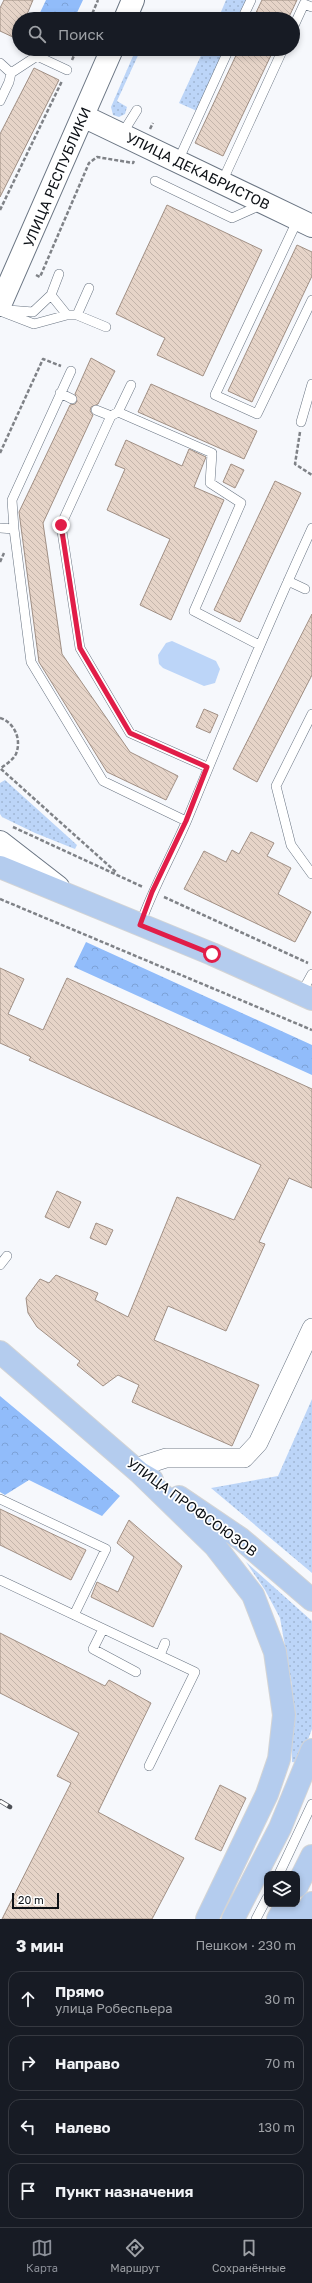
<!DOCTYPE html>
<html lang="ru">
<head>
<meta charset="utf-8">
<style>
  body { margin:0; font-family:"Golos Text",sans-serif; background:#242831; color:#f1f3f6 }
  .controls { position:absolute; right:12px; bottom:12px; display:grid; overflow:hidden; border-radius:8px; box-shadow:0 2px 6px #0003 }
  .controls button { width:36px; height:36px; display:grid; place-items:center; padding:0; border:0; border-bottom:1px solid #363941; background:#171b24; color:#f1f3f6; font:20px sans-serif }
  .scale { position:absolute; left:12px; bottom:10px; width:47px; box-sizing:border-box; padding-left:4px; border:2px solid #0d1116; border-top:0; font-size:11px; line-height:14px; white-space:nowrap; color:#0d1116; -webkit-text-stroke:3px #fff; paint-order:stroke }
  .stop { position:absolute; width:12px; height:12px; margin:-9px; border:3px solid #e11d48; border-radius:50%; background:#fff }
  .stop.end { background:#e11d48; border-color:#fff; box-shadow:0 1px 4px #0008 }
  .list { margin:0; padding:0; list-style:none }
  h2 { display:flex; justify-content:space-between; align-items:center; height:52px; margin:0; padding:0 16px; font-size:17px }
  h2 small { font-size:13px; font-weight:400; color:#9ea1a6 }
  .list li { display:grid; grid-template-columns:26px 1fr auto; gap:12px; align-items:center; box-sizing:border-box; height:56px; margin:0 8px 8px; padding:0 8px; border:1px solid #363941; border-radius:12px }
  .list b { display:block; font-size:15px; white-space:nowrap }
  .list p { margin:0; font-size:13px; white-space:nowrap; color:#9ea1a6 }
  .list em { font-size:13px; font-style:normal; color:#9ea1a6 }
  .icon { flex:none; width:22px; height:22px; fill:none; stroke:currentColor; stroke-width:2; stroke-linecap:round; stroke-linejoin:round }
  .map { position:relative; flex:none; width:312px; height:1919px; overflow:hidden }
  .search { position:absolute; background:#171b24; box-shadow:0 2px 6px #0003; left:12px; right:12px; top:12px; height:44px; display:flex; align-items:center; gap:10px; box-sizing:border-box; padding:0 14px; border-radius:22px; color:#9ea1a6; font-size:15px }
  .sheet { height:308px; background:#171b24 }
  nav { display:flex; justify-content:space-around; align-items:center; box-sizing:border-box; height:56px; border-top:1px solid #363941; background:#171b24; font-size:11px; color:#9ea1a6 }
  nav a { display:grid; justify-items:center; gap:2px }
  nav .on { color:#8c9099 }
  .map>svg:first-child { display:block }
  .grass { fill:url(#grass-dots) }
  .forest { fill:url(#forest-crowns) }
  .green { fill:#bcd5f8 }
  .building { fill:url(#building-back-hatch); stroke:#a08f84 }
  .lines { fill:none; stroke-linecap:round; stroke-linejoin:round }
  .lane-casing { stroke:#6a7583; stroke-width:10 }
  .street-casing { stroke:#6a7583; stroke-width:20 }
  .secondary-casing { stroke:#6a7583; stroke-width:24 }
  .primary-casing { stroke:#d3d4d5; stroke-width:24 }
  .path { stroke:#7f8287; stroke-width:2.5; stroke-dasharray:4 2; stroke-linecap:butt }
  .lane { stroke:#fff; stroke-width:9 }
  .street { stroke:#fff; stroke-width:19 }
  .secondary { stroke:#fff; stroke-width:22 }
  .primary { stroke:#b4ccee; stroke-width:22 }
  .rail-casing { stroke:#4e5156; stroke-width:4.5 }
  .rail { stroke:#fff; stroke-width:3; stroke-dasharray:9; stroke-linecap:butt }
  .route { stroke:#e11d48; stroke-width:5 }
  .labels { text-anchor:middle; stroke-width:3.5; stroke-linejoin:round; paint-order:stroke }
  .street-label { font-size:14px; fill:#0d1116; stroke:#fff }
</style>
</head>
<body>
<div class="map">
<svg width="312" height="1919" viewBox="0 0 312 1919">
  <defs>
    <pattern id="grass-dots" width="8" height="8" patternUnits="userSpaceOnUse"><rect width="8" height="8" fill="#bcd5f8"/><path d="M2 2h.1M6 6h.1" fill="none" stroke="#a0b6d4" stroke-width="1.8" stroke-linecap="round"/></pattern>
    <pattern id="forest-crowns" width="20" height="18" patternUnits="userSpaceOnUse"><rect width="20" height="18" fill="#91bcfa"/><path d="M2 6a3 3 0 1 1 6 0M12 15a3 3 0 1 1 6 0" fill="none" stroke="#7ca1d6"/></pattern>
    <pattern id="building-back-hatch" width="6" height="6" patternUnits="userSpaceOnUse"><rect width="6" height="6" fill="#e6d4c8"/><path d="M-1 5l2 2M0 0l6 6M5-1l2 2" fill="none" stroke="#c4b5ab"/></pattern>
  </defs>
  <rect width="100%" height="100%" fill="#f6f8fc"/>
  <!-- grass -->
  <path class="grass" d="M 226,0 L 246,0 L 240,19 L 218,19 Z
    M 136,49 L 141,49 L 117,101 L 127,107 L 125,114 L 119,117 L 113,115 L 111,107 Z
    M 204,49 L 226,49 L 197,111 L 179,103 Z
    M 5,780 L 77,845 L 75,849 L 35,833 L 2,817 L 0,814 L 0,783 Z
    M 312,1399 L 312,1573 L 211,1488 L 278,1476 Z
    M 246,1562 L 312,1621 L 312,1729 L 299,1763 L 292,1762 L 292,1686 L 280,1618 L 265,1590 Z"/>
  <!-- forest -->
  <path class="forest" d="M 46,0 L 83,0 L 74,19 L 37,19 Z
    M 86,942 L 312,1045 L 312,1075 L 74,967 Z
    M 0,1396 L 120,1496 L 102,1516 L 29,1480 L 5,1495 L 0,1492 Z"/>
  <!-- green -->
  <path class="green" d="M 172,641 L 216,661 L 220,669 L 215,683 L 204,686 L 163,668 L 159,664 L 158,655 L 166,643 Z"/>
  <!-- building -->
  <path class="building" d="M 4,0 L 33,0 L 25,19 L 19,19 L 19,31 L 15,38 L 0,31 L 0,8 Z
    M 262,0 L 297,0 L 288,19 L 253,19 Z
    M 239,49 L 274,49 L 223,156 L 195,143 Z
    M 34,68 L 59,80 L 0,197 L 0,134 Z
    M 167,205 L 262,250 L 203,376 L 157,355 L 165,338 L 116,314 Z
    M 297,245 L 312,252 L 312,276 L 252,402 L 228,391 Z
    M 91,358 L 115,371 L 98,404 L 91,407 L 90,411 L 93,415 L 43,523 L 62,654 L 130,752 L 178,776 L 166,800 L 107,772 L 39,662 L 19,512 L 70,405 L 75,404 L 77,401 L 75,394 Z
    M 151,384 L 257,431 L 244,459 L 138,412 Z
    M 126,440 L 182,466 L 189,449 L 206,457 L 194,487 L 224,500 L 171,620 L 140,605 L 170,539 L 107,510 L 125,469 L 115,465 Z
    M 231,464 L 244,470 L 235,488 L 223,482 Z
    M 275,481 L 301,493 L 240,622 L 214,610 Z
    M 312,614 L 312,675 L 257,782 L 233,769 Z
    M 204,709 L 218,715 L 210,733 L 196,727 Z
    M 251,832 L 274,843 L 267,856 L 291,868 L 278,894 L 311,912 L 295,942 L 184,889 L 204,851 L 226,862 L 232,850 L 239,854 Z
    M 0,968 L 24,979 L 8,1014 L 43,1030 L 67,978 L 312,1089 L 312,1188 L 289,1178 L 259,1242 L 265,1244 L 226,1331 L 168,1306 L 154,1340 L 259,1385 L 232,1446 L 132,1402 L 139,1385 L 118,1375 L 103,1386 L 77,1365 L 80,1361 L 37,1327 L 28,1313 L 26,1298 L 40,1279 L 49,1283 L 56,1275 L 98,1293 L 95,1300 L 128,1317 L 177,1197 L 234,1220 L 261,1165 L 29,1060 L 31,1057 L 0,1043 Z
    M 57,1191 L 81,1202 L 69,1228 L 45,1217 Z
    M 96,1223 L 113,1230 L 106,1245 L 90,1238 Z
    M 0,1509 L 86,1550 L 71,1580 L 0,1545 Z
    M 129,1520 L 182,1566 L 153,1627 L 91,1597 L 97,1582 L 118,1592 L 134,1557 L 117,1543 Z
    M 0,1633 L 105,1686 L 109,1680 L 151,1703 L 98,1812 L 184,1858 L 152,1919 L 2,1919 L 71,1783 L 57,1776 L 79,1733 L 0,1693 Z
    M 220,1785 L 246,1798 L 221,1851 L 195,1839 Z"/>
  <g class="lines">
    <defs>
      <path id="lane" d="M 242,19 L 251,0
        M 293,28 L 304,4 L 312,7
        M 0,63 L 11,73 L 9,82 L 0,101
        M 11,73 L 37,56 L 67,70
        M 122,134 L 137,110
        M 178,161 L 229,49
        M 155,181 L 232,218 L 263,204
        M 222,182 L 283,49
        M 298,219 L 215,395 L 257,414 L 312,300
        M 51,295 L 67,315
        M 8,310 L 33,312 L 51,295 L 59,274
        M 0,311 L 34,324 L 67,315 L 77,315 L 106,327
        M 77,315 L 89,288
        M 131,385 L 118,412 L 111,416 L 61,525 L 80,648 L 130,733 L 207,767
        M 60,393 L 72,399
        M 96,410 L 111,416
        M 118,412 L 212,453 L 210,483 L 241,503 L 194,611 L 259,645
        M 301,422 L 312,384
        M 0,528 L 14,529 L 12,500 L 71,371
        M 14,529 L 31,662 L 103,781 L 186,821
        M 288,581 L 305,589
        M 312,714 L 276,786 L 291,845 L 312,874
        M 140,925 C 153,888 172,855 187,820 C 227,722 268,624 312,528
        M 301,994 L 312,974
        M 0,1265 L 7,1256
        M 0,1499 L 106,1549 L 74,1615
        M 0,1580 L 195,1672 L 149,1766
        M 103,1629 L 93,1649 L 136,1672
        M 160,1655 L 165,1643
        M 279,1874 L 312,1804
        M 256,1919 L 267,1898"/>
      <path id="street" d="M 135,1468 L 166,1458 L 244,1458 L 258,1443 L 312,1328"/>
      <path id="secondary" d="M 125,19 L 133,0
        M 83,116 L 312,226
        M 0,305 L 112,49
        M 0,842 L 58,887"/>
      <path id="primary" d="M 0,867 L 212,954 L 312,999
        M 0,1352 L 140,1473 L 152,1480
        M 140,1473 L 215,1546 L 253,1595 L 275,1652 L 284,1715 L 279,1759 L 267,1794 L 207,1919
        M 179,1497 L 241,1539 L 312,1600
        M 297,1886 L 312,1856
        M 233,1919 L 280,1828 L 312,1750
        M 278,1919 L 287,1904
        M 302,1919 L 312,1903"/>
    </defs>
    <!-- lane casing -->
    <use href="#lane" class="lane-casing"/>
    <!-- street casing -->
    <use href="#street" class="street-casing"/>
    <!-- secondary casing -->
    <use href="#secondary" class="secondary-casing"/>
    <!-- primary casing -->
    <use href="#primary" class="primary-casing"/>
    <!-- path -->
    <path class="path" d="M 90,19 L 98,0
      M 72,60 L 77,49
      M 150,129 L 153,123
      M 0,210 L 62,81
      M 36,275 L 40,277 L 89,163 L 97,157 L 133,163 L 134,161
      M 300,432 L 295,464 L 312,475
      M 0,453 L 43,359 L 61,366
      M 0,562 L 4,553
      M 0,718 C 14,722 22,739 16,754 C 13,760 6,764 0,769
      M 1,769 L 117,873
      M 13,827 L 143,887
      M 164,897 L 308,963
      M 0,899 L 312,1030"/>
    <!-- lane -->
    <use href="#lane" class="lane"/>
    <!-- street -->
    <use href="#street" class="street"/>
    <!-- secondary -->
    <use href="#secondary" class="secondary"/>
    <!-- primary -->
    <use href="#primary" class="primary"/>
    <defs>
      <path id="rail" d="M 0,1801 L 10,1807"/>
    </defs>
    <!-- rail casing -->
    <use href="#rail" class="rail-casing"/>
    <!-- rail -->
    <use href="#rail" class="rail"/>
  </g>
  <g class="lines">
    <!-- route -->
    <path class="route" d="M 61,525 L 80,648 L 130,733 L 207,767 L 186,821 L 152,892 L 140,925 L 212,954"/>
  </g>
  <g class="labels">
    <!-- street labels -->
    <g class="street-label">
      <text transform="translate(198 171) rotate(26)" y="5">УЛИЦА ДЕКАБРИСТОВ</text>
      <text transform="translate(57 177) rotate(-67)" y="5">УЛИЦА РЕСПУБЛИКИ</text>
      <text transform="translate(192 1507) rotate(36)" y="5">УЛИЦА ПРОФСОЮЗОВ</text>
    </g>
  </g>
</svg>
<div class="controls">
<button><svg class="icon" aria-label="layers" viewBox="0 0 24 24"><path d="M12 4l9 5-9 5-9-5zM3 14l9 5 9-5"/></svg></button>
</div>
<div class="scale">20 m</div>
<div class="stop" style="left:212px;top:954px"></div>
<div class="stop end" style="left:61px;top:525px"></div>
<div class="search"><svg class="icon" aria-label="search" viewBox="0 0 24 24"><circle cx="10" cy="10" r="6"/><path d="M15 15l6 6"/></svg>Поиск</div>
</div>
<section class="sheet">
<h2>3 мин<small>Пешком · 230 m</small></h2>
<ul class="list">
<li><svg class="icon" aria-label="ahead" viewBox="0 0 24 24"><path d="M12 20V5M6 11l6-6 6 6"/></svg><div><b>Прямо</b><p>улица Робеспьера</p></div><em>30 m</em></li>
<li><svg class="icon" aria-label="right" viewBox="0 0 24 24"><path d="M7 20v-9h11M14 6l5 5-5 5"/></svg><div><b>Направо</b></div><em>70 m</em></li>
<li><svg class="icon" aria-label="left" viewBox="0 0 24 24"><path d="M17 20v-9H6M10 6l-5 5 5 5"/></svg><div><b>Налево</b></div><em>130 m</em></li>
<li><svg class="icon" aria-label="arrive" viewBox="0 0 24 24"><path d="M6 21V4h12l-3 4 3 4H6"/></svg><div><b>Пункт назначения</b></div></li>
</ul>
</section>
<nav>
<a class="on"><svg class="icon" aria-label="map" viewBox="0 0 24 24"><path d="M3 6l6-2 6 2 6-2v14l-6 2-6-2-6 2zM9 4v14M15 6v14"/></svg>Карта</a>
<a><svg class="icon" aria-label="directions" viewBox="0 0 24 24"><path d="M12 3l9 9-9 9-9-9zM9 14v-3h6M13 9l2 2-2 2"/></svg>Маршрут</a>
<a><svg class="icon" aria-label="saved" viewBox="0 0 24 24"><path d="M7 4h10v16l-5-4-5 4z"/></svg>Сохранённые</a>
</nav>
</body>
</html>
